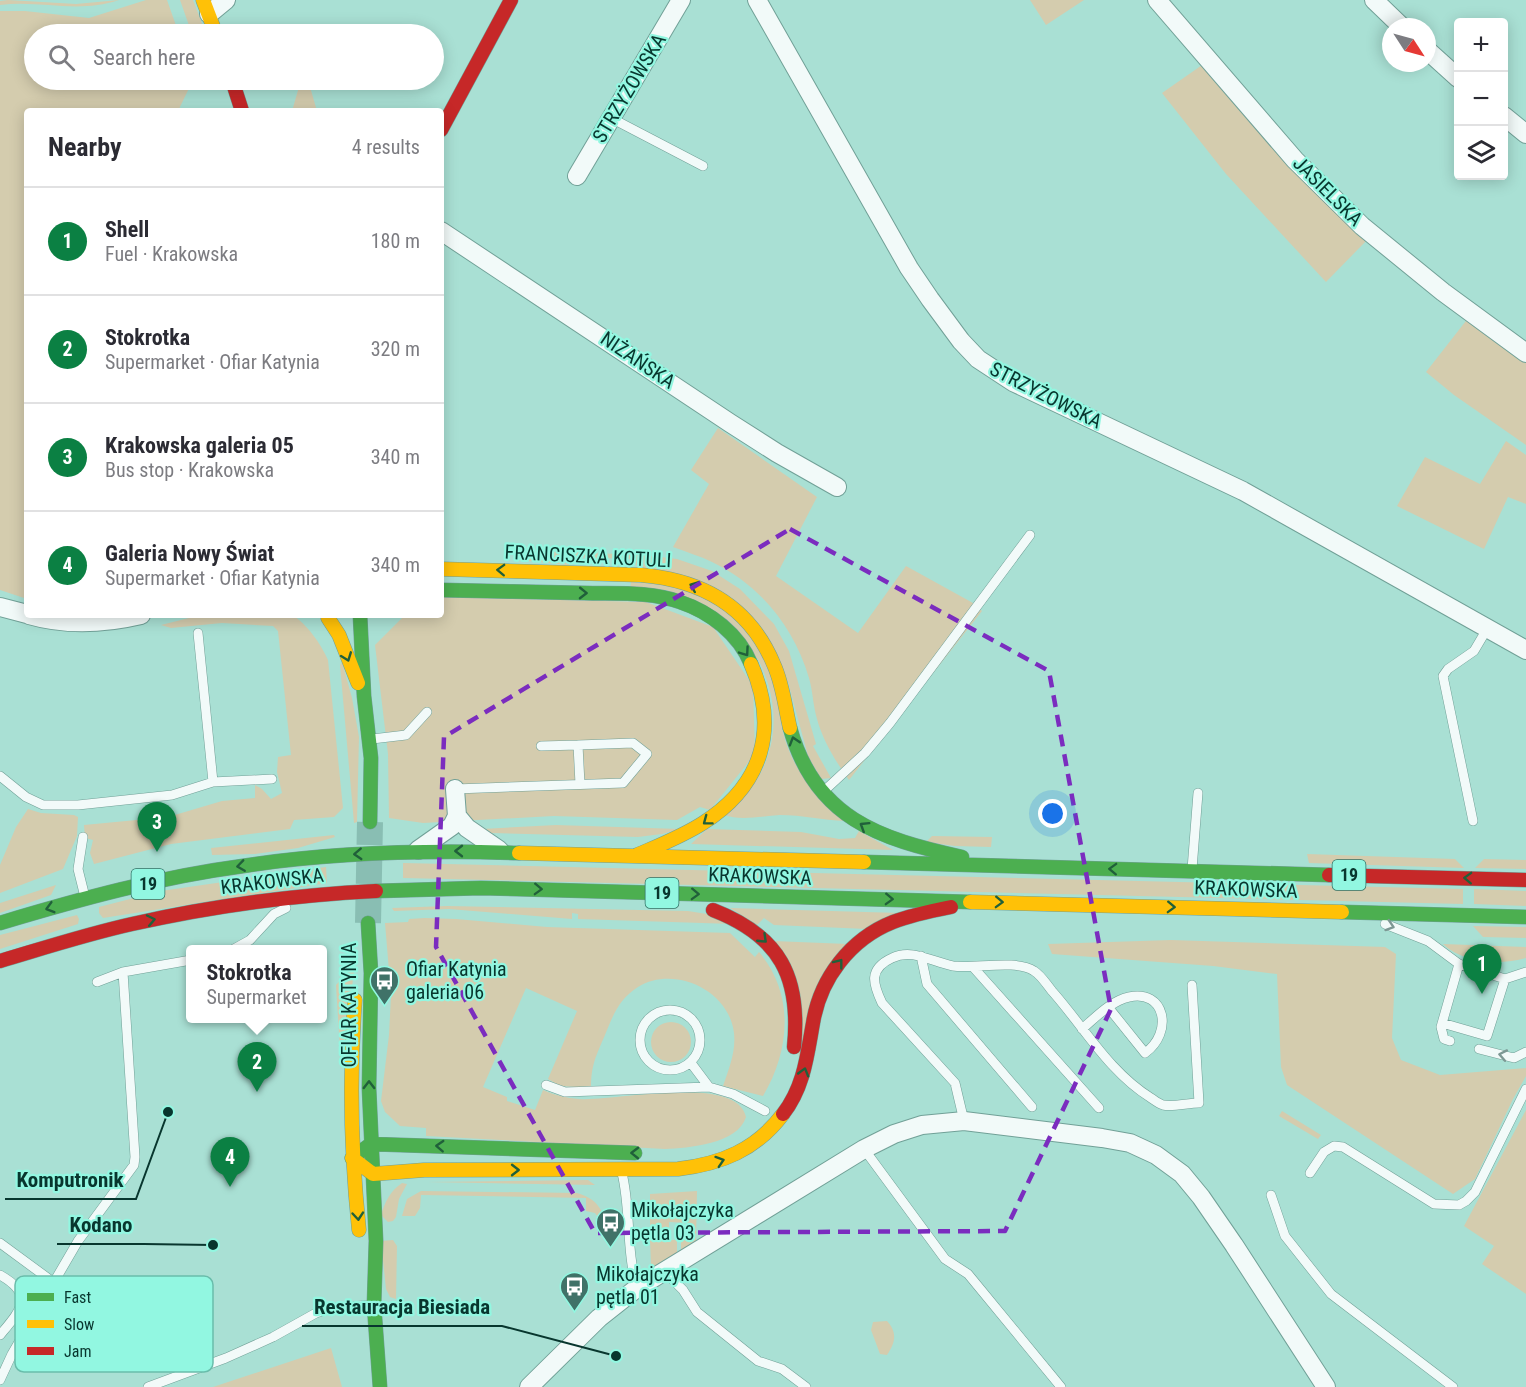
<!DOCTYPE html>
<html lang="en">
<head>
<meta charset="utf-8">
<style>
  body { margin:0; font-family:"Roboto Condensed",sans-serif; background:#f2f2f3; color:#2b2b33 }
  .controls { position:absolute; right:18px; top:18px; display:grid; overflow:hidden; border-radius:6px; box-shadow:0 3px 15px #0003 }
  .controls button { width:54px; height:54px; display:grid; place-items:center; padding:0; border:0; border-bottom:2px solid #e1e1e2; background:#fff; color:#2b2b33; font:30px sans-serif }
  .compass { position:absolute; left:1382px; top:18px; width:54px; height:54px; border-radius:50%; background:#fff; box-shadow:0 3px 15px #0003; rotate:126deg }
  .you { position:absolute; left:1053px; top:814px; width:21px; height:21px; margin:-15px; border:4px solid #fff; border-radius:50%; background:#1a73e8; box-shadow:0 0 0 9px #1a73e833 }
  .badge { display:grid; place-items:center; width:39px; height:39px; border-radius:50%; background:#0b8043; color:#fff; font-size:20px; font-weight:700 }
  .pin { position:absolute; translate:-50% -50px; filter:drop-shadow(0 2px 3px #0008) }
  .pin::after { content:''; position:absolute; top:32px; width:21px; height:18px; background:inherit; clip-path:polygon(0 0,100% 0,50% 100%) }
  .popup { position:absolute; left:186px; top:945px; width:141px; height:78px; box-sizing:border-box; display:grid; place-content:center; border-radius:6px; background:#fff; filter:drop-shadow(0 2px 4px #0005); font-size:20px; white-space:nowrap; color:#7c7c81 }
  .popup b { font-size:22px; color:#2b2b33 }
  .popup::after { content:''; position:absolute; left:50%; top:100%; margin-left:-12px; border:12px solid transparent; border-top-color:#fff }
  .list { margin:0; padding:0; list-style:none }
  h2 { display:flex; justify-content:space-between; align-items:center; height:78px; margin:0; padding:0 24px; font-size:26px }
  h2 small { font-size:20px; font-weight:400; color:#7c7c81 }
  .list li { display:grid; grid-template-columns:39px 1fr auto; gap:18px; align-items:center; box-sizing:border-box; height:108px; padding:0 24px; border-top:2px solid #e1e1e2 }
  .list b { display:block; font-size:22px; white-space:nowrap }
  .list p { margin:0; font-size:20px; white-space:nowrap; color:#7c7c81 }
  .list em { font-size:20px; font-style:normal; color:#7c7c81 }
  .icon { flex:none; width:33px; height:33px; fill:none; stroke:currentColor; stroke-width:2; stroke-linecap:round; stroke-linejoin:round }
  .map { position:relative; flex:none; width:1526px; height:1387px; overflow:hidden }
  .search { position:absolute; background:#fff; box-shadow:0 3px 15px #0003; left:24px; top:24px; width:420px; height:66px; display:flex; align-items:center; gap:15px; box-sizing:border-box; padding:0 21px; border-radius:33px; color:#7c7c81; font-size:22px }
  .panel { position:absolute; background:#fff; box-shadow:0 3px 15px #0003; left:24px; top:108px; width:420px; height:510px; border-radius:6px }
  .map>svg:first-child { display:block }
  .green { fill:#d4ccae }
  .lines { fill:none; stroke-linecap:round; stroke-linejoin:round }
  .secondary-tunnel { stroke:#89beb3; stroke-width:26; stroke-dasharray:26 13; stroke-linecap:butt }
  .lane-casing { stroke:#71a097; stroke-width:10 }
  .street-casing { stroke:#71a097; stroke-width:20 }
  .fast-casing { stroke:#71a097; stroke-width:15 }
  .slow-casing { stroke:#71a097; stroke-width:15 }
  .jam-casing { stroke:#71a097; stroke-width:15 }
  .lane { stroke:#f2faf9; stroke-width:9 }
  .street { stroke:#f2faf9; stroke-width:18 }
  .fast { stroke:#4caf50; stroke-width:14 }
  .slow { stroke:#ffc107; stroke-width:14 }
  .jam { stroke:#c62828; stroke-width:14 }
  .oneway { stroke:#20603a }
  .oneway2 { stroke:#7d9894 }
  .marked { fill:none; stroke:#7b2cbf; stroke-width:4.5; stroke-dasharray:12 8; stroke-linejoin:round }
  .labels { text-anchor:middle; stroke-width:4.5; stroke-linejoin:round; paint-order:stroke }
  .shield { fill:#92f7e1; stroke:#317064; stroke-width:1.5 }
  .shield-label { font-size:18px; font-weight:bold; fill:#08362e }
  .street-label { font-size:20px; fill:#08362e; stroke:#92f7e1 }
  .poi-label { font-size:20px; fill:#08362e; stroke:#92f7e1; text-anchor:start }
  .key { fill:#92f7e1; stroke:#69bdab; stroke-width:1.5 }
  .key-label { font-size:16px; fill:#08362e }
  .leader { fill:none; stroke:#08362e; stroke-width:2 }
  .callout-dot { fill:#08362e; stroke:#92f7e1; stroke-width:2 }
  .callout-label { font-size:21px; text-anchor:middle; font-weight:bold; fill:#08362e; stroke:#92f7e1; stroke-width:4.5; stroke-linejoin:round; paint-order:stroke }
</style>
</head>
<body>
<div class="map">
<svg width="1526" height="1387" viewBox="0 0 1526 1387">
  <rect width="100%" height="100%" fill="#a9e0d4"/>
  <!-- green -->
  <path class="green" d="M 8,0 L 76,4 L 119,0 C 78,14 41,0 0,5 L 0,1 Z
    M 146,0 L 167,0 L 179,34 L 34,34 L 34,80 L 193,80 L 178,111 L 27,111 L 27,599 L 0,590 L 0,11 L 25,11 L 89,18 Z
    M 180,0 L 193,0 L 206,34 L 192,34 Z
    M 1030,0 L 1084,0 L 1046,25 Z
    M 1205,63 L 1369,238 L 1326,282 L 1226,174 L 1162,93 Z
    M 301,80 L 308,80 L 317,111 L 292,111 Z
    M 1469,317 L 1526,357 L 1526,445 L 1454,395 L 1426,372 Z
    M 718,428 L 817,497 L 776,576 L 858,633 L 906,566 L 973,603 L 982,611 L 849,780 C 836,762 823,741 817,719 C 813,706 813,692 809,678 C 794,627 760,585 712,562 C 700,556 686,552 673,547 L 709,484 L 691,470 Z
    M 1506,441 L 1526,455 L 1526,504 L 1508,497 L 1484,549 L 1397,506 L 1425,457 L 1480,484 Z
    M 534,551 L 644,555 L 677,559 L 712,571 L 740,589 L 774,624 L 789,651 L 816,744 L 813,746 L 831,778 L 821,779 L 808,756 L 788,682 L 638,568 L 632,559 L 599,558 L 597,562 L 595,562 L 593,558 L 576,557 L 569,565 L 521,560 L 522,553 Z
    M 631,582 C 701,585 751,613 773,683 C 778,699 780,716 783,732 C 791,767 817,800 845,821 C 823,820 802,815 780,815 C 761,816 741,821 724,815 C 740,801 755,786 764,766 C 793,701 753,621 689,596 C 670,589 650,588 630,588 Z
    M 441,597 L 646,602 L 713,627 L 753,686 L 755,754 L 710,810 L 700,807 L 677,820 L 554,816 L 423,823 L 389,818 L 388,754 L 375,645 L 405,615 L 441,615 Z
    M 201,615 L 292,615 C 307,624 321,644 328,660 L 343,808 L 334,817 L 294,820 L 290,829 L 171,844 L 94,864 L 90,853 L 93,840 L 85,838 L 84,825 L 168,817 L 222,801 L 255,798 L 255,785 L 262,789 L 271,799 L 282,793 L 277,772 L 278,757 L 291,755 L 278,631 L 273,626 L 222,623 L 171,628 L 161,625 Z
    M 342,662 L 352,698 L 359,737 L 357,822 L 354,823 L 340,665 Z
    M 28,809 L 41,813 L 74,815 L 78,817 L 77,836 L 63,869 L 0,893 L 0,865 L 16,827 Z
    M 556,825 L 680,829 L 662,834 L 638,837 L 490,833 L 482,829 Z
    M 707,829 L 801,832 L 839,839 L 855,838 L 859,831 L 893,850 L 691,844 Z
    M 334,835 L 335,837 L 298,848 L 255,854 L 212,855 L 211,848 Z
    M 932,836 L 992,837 L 991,847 L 955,846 L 926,842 Z
    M 1307,854 L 1455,859 L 1464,868 L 1309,863 Z
    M 1484,859 L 1526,860 L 1526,869 L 1475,868 Z
    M 403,863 L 1463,889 L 1463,904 L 403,878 Z
    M 326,867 L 327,883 L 103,918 L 99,913 L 99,907 L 161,891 Z
    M 56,885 L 51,895 L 0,913 L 0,903 Z
    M 1474,889 L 1526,891 L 1526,906 L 1474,904 Z
    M 447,906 L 688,911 L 713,915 L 733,924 L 578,919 L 578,914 L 572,913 L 572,919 L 449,909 L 394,911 L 392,908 Z
    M 730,908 L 900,913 L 867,929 L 774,925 L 764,918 L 757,925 Z
    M 77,915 L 79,919 L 78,924 L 0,949 L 0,935 Z
    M 425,918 L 456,919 L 547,927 L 730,933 L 755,957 L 759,952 C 795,994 790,1051 763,1096 L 723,1086 C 729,1068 736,1052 734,1033 C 729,990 674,965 638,987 C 619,999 613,1015 605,1035 C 596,1056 591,1065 591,1088 L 560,1086 L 548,1079 L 577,1011 L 526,988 L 483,1087 L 507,1097 L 507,1101 L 535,1110 L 543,1090 C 554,1095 567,1098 579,1099 C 613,1102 736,1073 746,1117 C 738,1144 688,1148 665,1149 L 426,1136 L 426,1128 L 400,1126 L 385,1112 L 381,1101 L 389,1035 L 391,995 L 385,923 L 408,922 L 409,919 Z
    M 1473,926 L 1526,927 L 1526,938 L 1483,937 Z
    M 1171,940 L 1385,947 L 1396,954 L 1392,1038 L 1401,1060 L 1440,1075 L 1526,1068 L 1526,1076 L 1513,1099 L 1475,1179 L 1453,1194 L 1287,1085 L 1281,1067 L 1277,974 L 1213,966 L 1052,954 L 1048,944 Z
    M 773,941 L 848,944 L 799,1057 Z
    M 1443,944 L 1526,947 L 1526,958 C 1500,965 1464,964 1443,944 Z
    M 350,970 L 354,972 L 341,1066 L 336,985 Z
    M651 1042a20 20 0 1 1 40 0a20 20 0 1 1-40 0Z
    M 1526,1110 L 1526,1294 L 1482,1264 L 1494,1246 L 1464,1226 Z
    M 1282,1111 L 1321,1135 L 1318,1139 L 1279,1116 Z
    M 588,1180 L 595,1185 L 428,1182 Z
    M 402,1183 L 407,1184 L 399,1199 L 396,1217 L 393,1221 L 388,1222 L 381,1215 C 385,1202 390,1191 402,1183 Z
    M 421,1191 L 577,1193 C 596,1198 606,1211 605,1230 L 599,1230 L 598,1217 L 595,1213 L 586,1211 L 586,1198 L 421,1195 L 420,1208 L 415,1216 L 402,1216 L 407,1199 Z
    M 697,1191 L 696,1242 L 681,1251 L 681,1237 L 689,1237 L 690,1223 L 669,1222 L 669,1235 L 650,1234 L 650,1194 Z
    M 650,1239 L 677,1240 L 677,1254 L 655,1268 L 651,1266 Z
    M 393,1240 L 397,1246 L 396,1299 L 390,1297 L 386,1289 L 381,1241 Z
    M 887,1321 C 898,1333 895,1343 887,1355 L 880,1354 L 871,1330 L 873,1322 Z
    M 331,1348 L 342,1387 L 213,1387 Z"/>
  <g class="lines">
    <!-- secondary-tunnel -->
    <path class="secondary-tunnel" d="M 368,923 L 370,822"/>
    <defs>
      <path id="lane" d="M 611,118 L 703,166
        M 198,633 L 213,782
        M 372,739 L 406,735 L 427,712
        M 541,746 L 578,745
        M 0,776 L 26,797 L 43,805 L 78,805 L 172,795 L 213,782 L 272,779
        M 455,789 L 623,783 L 647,754 L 633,743 L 578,745 L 580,784
        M 825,790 L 865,753 L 890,723 L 1030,535
        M 1473,821 L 1443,676 L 1448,669 L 1474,651 L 1487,629
        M 83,837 L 78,869 L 85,897
        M 1192,869 L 1198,793
        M 1385,924 L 1428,941 L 1459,964 L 1505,979 L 1526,972
        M 232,950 L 250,940 L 274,914 L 286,908
        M 921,956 L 927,984 L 1032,1107
        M 973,967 L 1099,1108
        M 97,982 L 123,972 L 191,960
        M640 1040a30 30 0 1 1 60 0a30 30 0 1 1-60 0Z
        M 1442,1023 L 1487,1036 L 1505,979
        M 1082,1029 C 1096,1017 1111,1001 1129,997 C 1165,989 1174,1032 1145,1053 L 1108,1007
        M 1450,1041 L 1444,1039 L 1441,1027 L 1459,964
        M 1479,1049 L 1514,1058 L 1526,1052
        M 691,1063 L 709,1087
        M 546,1085 L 565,1092 L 709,1087 L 733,1094 L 765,1111
        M 964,1121 L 955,1083 L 882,1003 C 873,984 868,969 892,958 C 912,948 932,962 953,966 C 975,969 1016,959 1034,971 C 1041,975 1047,985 1052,991 C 1084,1027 1109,1072 1151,1098 C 1154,1100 1159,1104 1163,1105 C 1173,1107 1188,1103 1199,1103 L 1192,985
        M 864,1149 L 945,1259 L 968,1274 L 1061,1387
        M 622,1173 C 631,1210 626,1250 637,1288
        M 1310,1173 L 1324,1152 L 1334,1146 L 1343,1147 L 1434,1204 L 1459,1205 L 1466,1201 L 1475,1192 L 1526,1089
        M 1271,1195 L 1285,1236 L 1331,1294 L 1453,1387
        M 0,1243 L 53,1282
        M 663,1270 L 683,1290 L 697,1312 L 758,1361 L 782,1369 L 806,1387
        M 0,1275 C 36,1295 20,1311 0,1335
        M 0,1380 L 12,1354 L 78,1241 L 134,1165 L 135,1157 L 123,972
        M 148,1387 L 226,1358 L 273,1337 L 316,1313 L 333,1308 L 371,1305"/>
      <path id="street" d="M 757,0 L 909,268 L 930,299 L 961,341 L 978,359 L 1013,382 L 1243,491 L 1526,650
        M 1157,0 L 1295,160 L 1362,226 L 1443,292 L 1526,353
        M 1374,0 L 1402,27
        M 209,14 L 226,0
        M 1427,50 L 1458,78
        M 1504,116 L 1526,134
        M 577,176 L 681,0
        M 441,231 L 730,423 L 777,453 L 837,487
        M 0,607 L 27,614
        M 29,615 C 67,626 103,624 141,615
        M 457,816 L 467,828 L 499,850
        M 418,850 L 452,826 L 457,816 L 455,789
        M 529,1387 L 599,1318 L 637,1288 L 864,1149 L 894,1134 L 922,1125 L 964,1121 L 1102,1138 L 1130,1143 L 1156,1155 L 1182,1174 L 1201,1197 L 1234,1245 L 1326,1387"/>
      <path id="fast" d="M 441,590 C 489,591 536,592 584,593 C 615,594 650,591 680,602 C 710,612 739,634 751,664
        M 360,615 L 364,696 L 371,758 L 370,822
        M 790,728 C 815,818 879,839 962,857
        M 864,862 L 1329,875
        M 376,891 L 481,888 L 970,902
        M 1342,912 L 1526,917
        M 0,923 C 80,899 160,877 243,866 C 334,852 427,850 519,853
        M 368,923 L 371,973 L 369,1088 L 376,1241 L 374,1305 L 380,1387
        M 352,1158 L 371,1144 L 635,1153"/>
      <path id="slow" d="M 203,0 L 216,34
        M 441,569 L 641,575 C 702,580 750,607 774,665 C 783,685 785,707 790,728
        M 328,618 L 339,635 L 358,683
        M 519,853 L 864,862
        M 637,855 C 660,845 683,836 703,823 C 763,785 779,728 751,664
        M 970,902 L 1342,912
        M 355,1000 C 349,1077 351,1153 359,1230
        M 352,1158 L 373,1174 L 424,1170 L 678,1169 C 721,1164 756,1150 783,1114"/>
      <path id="jam" d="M 232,80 L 242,111
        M 441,130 L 511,0
        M 1329,875 L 1526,880
        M 713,910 C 780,936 801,977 794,1047
        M 0,961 C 44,948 87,934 132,924 C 212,906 294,895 376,891
        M 783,1114 C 804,1087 807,1056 813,1023 C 820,979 850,939 893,922 C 911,915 931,911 951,907"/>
    </defs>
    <!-- lane casing -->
    <use href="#lane" class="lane-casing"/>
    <!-- street casing -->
    <use href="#street" class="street-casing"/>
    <!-- fast casing -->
    <use href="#fast" class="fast-casing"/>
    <!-- slow casing -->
    <use href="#slow" class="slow-casing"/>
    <!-- jam casing -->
    <use href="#jam" class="jam-casing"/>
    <!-- lane -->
    <use href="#lane" class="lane"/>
    <!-- street -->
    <use href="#street" class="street"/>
    <!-- fast -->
    <use href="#fast" class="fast"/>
    <!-- slow -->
    <use href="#slow" class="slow"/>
    <!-- jam -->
    <use href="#jam" class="jam"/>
  </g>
  <!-- one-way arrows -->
  <defs><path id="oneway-chevron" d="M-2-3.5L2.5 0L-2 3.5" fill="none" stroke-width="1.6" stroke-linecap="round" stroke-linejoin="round" transform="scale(1.5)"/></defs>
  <g class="oneway">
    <use href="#oneway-chevron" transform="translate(501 570) rotate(-178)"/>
    <use href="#oneway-chevron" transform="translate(694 586) rotate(-158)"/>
    <use href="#oneway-chevron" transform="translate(583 593) rotate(1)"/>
    <use href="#oneway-chevron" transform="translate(745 652) rotate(55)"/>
    <use href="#oneway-chevron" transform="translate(347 657) rotate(69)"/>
    <use href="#oneway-chevron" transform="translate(794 741) rotate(-107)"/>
    <use href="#oneway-chevron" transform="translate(707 821) rotate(143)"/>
    <use href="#oneway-chevron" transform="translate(864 826) rotate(-148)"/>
    <use href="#oneway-chevron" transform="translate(459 851) rotate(-180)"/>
    <use href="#oneway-chevron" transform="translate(358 854) rotate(177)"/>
    <use href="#oneway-chevron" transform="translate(241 866) rotate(172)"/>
    <use href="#oneway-chevron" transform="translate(1113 869) rotate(-178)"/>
    <use href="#oneway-chevron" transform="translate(1468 878) rotate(-178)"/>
    <use href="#oneway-chevron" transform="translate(538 889) rotate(2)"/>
    <use href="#oneway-chevron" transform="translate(695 894) rotate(2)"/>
    <use href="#oneway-chevron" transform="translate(889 899) rotate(2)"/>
    <use href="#oneway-chevron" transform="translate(999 902) rotate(2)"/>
    <use href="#oneway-chevron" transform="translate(1171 907) rotate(2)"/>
    <use href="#oneway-chevron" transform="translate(50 908) rotate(164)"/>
    <use href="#oneway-chevron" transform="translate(151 920) rotate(-12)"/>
    <use href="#oneway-chevron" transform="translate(763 939) rotate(44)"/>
    <use href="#oneway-chevron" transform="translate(839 963) rotate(-52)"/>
    <use href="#oneway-chevron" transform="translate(804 1072) rotate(-74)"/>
    <use href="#oneway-chevron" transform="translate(369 1085) rotate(-90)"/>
    <use href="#oneway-chevron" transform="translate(440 1146) rotate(-177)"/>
    <use href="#oneway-chevron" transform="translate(635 1153) rotate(-179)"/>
    <use href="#oneway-chevron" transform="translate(720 1161) rotate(-18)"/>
    <use href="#oneway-chevron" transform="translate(515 1170)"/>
    <use href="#oneway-chevron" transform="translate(358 1216) rotate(85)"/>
  </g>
  <g class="oneway2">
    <use href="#oneway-chevron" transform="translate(1390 926) rotate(18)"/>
    <use href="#oneway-chevron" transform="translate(1503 1055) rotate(-169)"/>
  </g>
  <!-- marked area -->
  <path class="marked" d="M 790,529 L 1049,671 L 1111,1009 L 1005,1231 L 595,1233 L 436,947 L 444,737 Z"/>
  <!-- icons -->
  <defs>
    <symbol id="bus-pin" viewBox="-11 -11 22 30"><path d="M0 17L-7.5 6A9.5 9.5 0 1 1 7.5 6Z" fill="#407268" stroke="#92f7e1"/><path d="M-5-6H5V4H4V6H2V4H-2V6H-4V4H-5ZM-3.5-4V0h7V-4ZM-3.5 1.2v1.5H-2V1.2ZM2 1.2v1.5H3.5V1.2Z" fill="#fff"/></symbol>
  </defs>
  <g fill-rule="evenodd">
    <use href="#bus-pin" x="368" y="964" width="33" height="45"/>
    <use href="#bus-pin" x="594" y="1206" width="33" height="45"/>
    <use href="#bus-pin" x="558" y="1270" width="33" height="45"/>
  </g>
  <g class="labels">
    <!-- shield labels -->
    <g class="shield">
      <rect x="1332.5" y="860" width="33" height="30" rx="4.5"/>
      <rect x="131.5" y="869" width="33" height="30" rx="4.5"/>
      <rect x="645.5" y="878" width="33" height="30" rx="4.5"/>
    </g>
    <g class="shield-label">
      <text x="1349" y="881">19</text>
      <text x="148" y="890">19</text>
      <text x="662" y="899">19</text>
    </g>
    <!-- street labels -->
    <g class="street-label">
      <text transform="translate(629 88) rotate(-59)" y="7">STRZYŻOWSKA</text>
      <text transform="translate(1328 191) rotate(45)" y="7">JASIELSKA</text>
      <text transform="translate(638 360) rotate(34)" y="7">NIŻAŃSKA</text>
      <text transform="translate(1046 395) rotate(27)" y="7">STRZYŻOWSKA</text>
      <text transform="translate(588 556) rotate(3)" y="7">FRANCISZKA KOTULI</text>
      <text transform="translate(760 876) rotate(2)" y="7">KRAKOWSKA</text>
      <text transform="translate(272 881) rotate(-7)" y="7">KRAKOWSKA</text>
      <text transform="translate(1246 889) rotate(2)" y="7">KRAKOWSKA</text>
      <text transform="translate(349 1005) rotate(-90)" y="7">OFIAR KATYNIA</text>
    </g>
    <!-- poi labels -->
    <g class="poi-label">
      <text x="406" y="976">Ofiar Katynia<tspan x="406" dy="23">galeria 06</tspan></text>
      <text x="631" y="1217">Mikołajczyka<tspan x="631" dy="23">pętla 03</tspan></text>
      <text x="596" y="1281">Mikołajczyka<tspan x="596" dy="23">pętla 01</tspan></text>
    </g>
  </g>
  <!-- legend -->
  <rect x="15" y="1276" width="198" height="96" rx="9" class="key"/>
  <rect x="27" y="1293" width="27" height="8" fill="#4caf50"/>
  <rect x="27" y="1320" width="27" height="8" fill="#ffc107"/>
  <rect x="27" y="1347" width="27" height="8" fill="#c62828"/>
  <g class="key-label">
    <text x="64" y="1303">Fast</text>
    <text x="64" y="1330">Slow</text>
    <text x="64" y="1357">Jam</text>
  </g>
  <!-- callouts -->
  <path class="leader" d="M168 1112L136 1199H5M213 1245L144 1244H57M616 1356L502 1326H302"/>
  <g class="callout-dot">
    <circle cx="168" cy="1112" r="6"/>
    <circle cx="213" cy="1245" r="6"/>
    <circle cx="616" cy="1356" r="6"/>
  </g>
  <g class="callout-label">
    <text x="70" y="1187">Komputronik</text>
    <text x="101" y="1232">Kodano</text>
    <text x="402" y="1314">Restauracja Biesiada</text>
  </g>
</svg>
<div class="controls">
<button>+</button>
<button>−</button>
<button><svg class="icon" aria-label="layers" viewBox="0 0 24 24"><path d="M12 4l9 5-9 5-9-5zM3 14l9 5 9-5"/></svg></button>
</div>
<svg class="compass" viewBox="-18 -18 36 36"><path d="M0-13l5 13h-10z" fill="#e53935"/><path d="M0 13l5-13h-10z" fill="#7c7c81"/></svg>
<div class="you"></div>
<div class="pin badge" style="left:1482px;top:994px">1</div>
<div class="pin badge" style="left:257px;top:1092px">2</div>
<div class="popup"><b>Stokrotka</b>Supermarket</div>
<div class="pin badge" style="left:157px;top:852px">3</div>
<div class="pin badge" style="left:230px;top:1187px">4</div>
<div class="search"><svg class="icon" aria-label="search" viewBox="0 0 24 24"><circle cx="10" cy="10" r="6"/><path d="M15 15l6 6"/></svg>Search here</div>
<section class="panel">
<h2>Nearby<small>4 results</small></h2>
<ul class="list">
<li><span class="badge">1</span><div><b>Shell</b><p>Fuel · Krakowska</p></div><em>180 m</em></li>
<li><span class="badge">2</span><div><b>Stokrotka</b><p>Supermarket · Ofiar Katynia</p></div><em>320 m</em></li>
<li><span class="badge">3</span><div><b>Krakowska galeria 05</b><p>Bus stop · Krakowska</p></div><em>340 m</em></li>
<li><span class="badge">4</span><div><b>Galeria Nowy Świat</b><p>Supermarket · Ofiar Katynia</p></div><em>340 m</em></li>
</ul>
</section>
</div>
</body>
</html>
